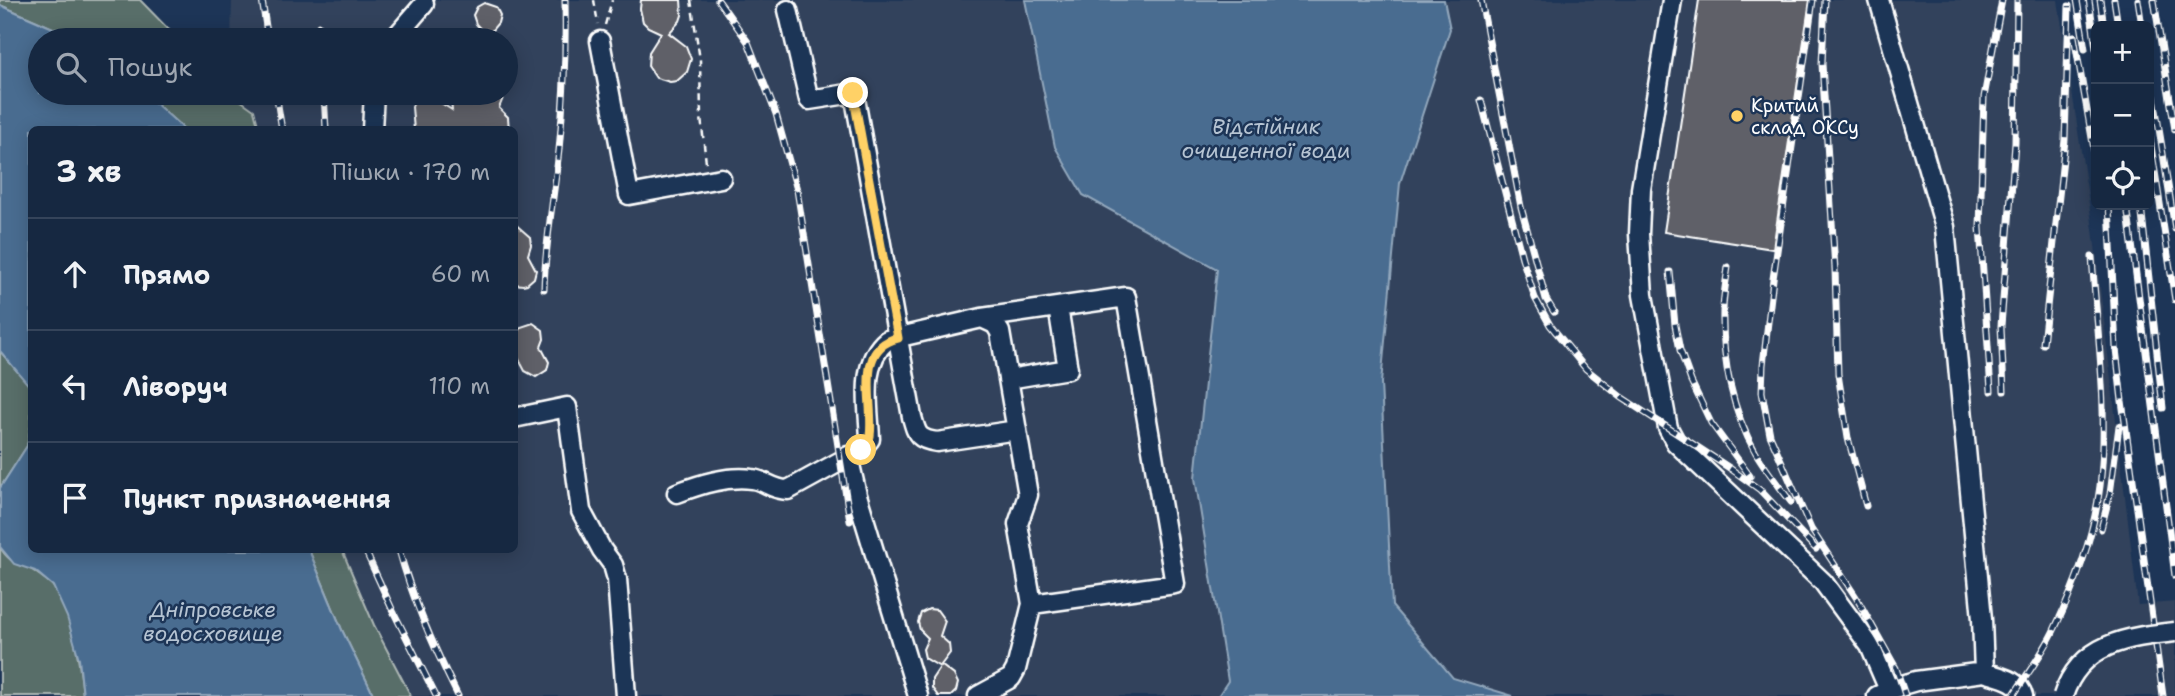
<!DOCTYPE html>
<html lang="uk">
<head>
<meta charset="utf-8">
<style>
  body { margin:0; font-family:"Shantell Sans",sans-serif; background:#23344c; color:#f1f3f6 }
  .controls { position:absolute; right:21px; top:21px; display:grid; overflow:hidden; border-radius:10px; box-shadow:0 4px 18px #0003 }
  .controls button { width:63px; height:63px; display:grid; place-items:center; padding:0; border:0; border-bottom:2px solid #35445a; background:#162841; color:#f1f3f6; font:35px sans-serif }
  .stop { position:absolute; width:21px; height:21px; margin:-16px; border:5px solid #ffd166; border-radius:50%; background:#fff }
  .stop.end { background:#ffd166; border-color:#fff; box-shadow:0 2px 7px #0008 }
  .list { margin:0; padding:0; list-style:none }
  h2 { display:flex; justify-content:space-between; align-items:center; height:91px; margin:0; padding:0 28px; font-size:30px }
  h2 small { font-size:23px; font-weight:400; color:#9ea6b1 }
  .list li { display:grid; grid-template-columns:46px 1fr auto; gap:21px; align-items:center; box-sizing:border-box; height:112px; padding:0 28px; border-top:2px solid #35445a }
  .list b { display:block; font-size:26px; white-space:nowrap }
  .list em { font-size:23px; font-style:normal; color:#9ea6b1 }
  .icon { flex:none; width:38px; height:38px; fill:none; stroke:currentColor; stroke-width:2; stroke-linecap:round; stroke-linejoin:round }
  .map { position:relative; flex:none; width:2175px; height:696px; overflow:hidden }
  .search { position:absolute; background:#162841; box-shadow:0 4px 18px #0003; left:28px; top:28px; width:490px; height:77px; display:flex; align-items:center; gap:18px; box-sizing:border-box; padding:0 24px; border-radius:38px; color:#9ea6b1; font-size:26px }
  .panel { position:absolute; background:#162841; box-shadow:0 4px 18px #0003; left:28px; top:126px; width:490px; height:427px; border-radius:10px }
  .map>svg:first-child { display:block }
  .built { fill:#30425c }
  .green { fill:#586e69; stroke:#acb6b4; stroke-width:2 }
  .water { fill:#496c90; stroke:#92a7bc; stroke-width:2 }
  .building { fill:#5e6068; stroke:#fff; stroke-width:2 }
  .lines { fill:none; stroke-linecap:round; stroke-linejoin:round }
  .minor-casing { stroke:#fff; stroke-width:23 }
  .path { stroke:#fff; stroke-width:2.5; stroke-dasharray:7 5; stroke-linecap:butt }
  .minor { stroke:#1d3557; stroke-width:18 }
  .rail-casing { stroke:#fff; stroke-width:7 }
  .rail { stroke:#1d3557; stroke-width:4.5; stroke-dasharray:13; stroke-linecap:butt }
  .minor-bridge-casing { stroke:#fff; stroke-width:23; stroke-linecap:butt }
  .minor-bridge { stroke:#1d3557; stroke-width:18 }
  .route { stroke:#ffd166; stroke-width:9 }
  .poi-dot { fill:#ffd166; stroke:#1d3557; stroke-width:2.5 }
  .labels { text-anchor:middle; stroke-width:5; stroke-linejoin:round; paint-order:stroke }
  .poi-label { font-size:19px; fill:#fff; stroke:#1d3557; text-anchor:start }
  .water-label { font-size:21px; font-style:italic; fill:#b6c4d3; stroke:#1d3557 }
</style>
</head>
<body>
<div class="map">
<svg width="2175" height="696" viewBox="0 0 2175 696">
  <rect width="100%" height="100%" fill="#1d3557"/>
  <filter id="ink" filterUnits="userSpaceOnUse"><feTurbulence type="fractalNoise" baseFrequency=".0143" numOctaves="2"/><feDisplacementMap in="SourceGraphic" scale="14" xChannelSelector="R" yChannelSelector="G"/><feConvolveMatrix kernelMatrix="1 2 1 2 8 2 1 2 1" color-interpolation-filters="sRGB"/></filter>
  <g filter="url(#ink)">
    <!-- built -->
    <path class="built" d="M 232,0 L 2058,0 L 2093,229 L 2138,605 L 2175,602 L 2175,696 L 411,696 L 374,625 L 342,550 L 514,550 L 514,130 L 259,129 L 253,110 L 230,93 L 506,93 L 506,40 L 231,40 Z"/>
    <!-- green -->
    <path class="green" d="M 0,0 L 140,0 L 179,40 L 74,40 L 62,32 L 0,5 Z
      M 144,93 L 230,93 L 254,110 L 259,129 L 184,129 Z
      M 0,351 L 32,388 L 31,426 L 27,446 L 0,488 Z
      M 0,547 C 12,568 24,562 39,575 C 43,578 48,581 52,585 C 72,609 80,665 83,696 L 0,696 Z
      M 309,550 L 342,550 L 374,625 L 411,696 L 374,696 L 342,630 Z"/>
    <!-- water -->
    <path class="water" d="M 1025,0 L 1444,0 L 1450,29 L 1400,183 L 1381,383 L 1392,606 L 1453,678 L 1513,696 L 1218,696 L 1228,681 L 1195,478 L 1217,269 L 1083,195 L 1055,147 Z
      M 0,5 L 62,32 L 74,40 L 40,40 L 40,93 L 144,93 L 184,129 L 32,130 L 31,388 L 0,351 Z
      M 31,427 L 32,550 L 309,550 L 342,630 L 374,696 L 83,696 L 79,659 L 67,617 L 53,586 L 35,571 L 14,564 L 0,547 L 0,488 L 27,446 Z"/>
    <!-- building -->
    <path class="building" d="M 641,0 L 681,0 L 682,15 L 680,21 L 669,33 L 686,46 L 691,59 L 687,72 L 677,81 L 670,82 L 656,78 L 648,66 L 649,52 L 661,33 L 648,27 L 643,22 L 640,9 Z
      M 1699,0 L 1810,0 L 1773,249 L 1664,232 Z
      M 484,3 L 496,7 L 500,15 L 498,23 L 487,36 L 476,24 L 473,15 L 477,7 Z
      M 450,93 L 505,93 L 499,108 L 508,117 L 509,130 L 414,130 L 412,107 L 415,98 L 427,94 L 452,110 Z
      M 514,223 L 530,237 L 531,245 L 528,255 L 536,270 L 534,278 L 527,284 L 523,285 L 514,284 Z
      M 533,323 L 543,330 L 544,339 L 541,347 L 549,362 L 547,370 L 536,377 L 525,371 L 514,350 L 514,337 L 521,327 Z
      M 929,609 L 937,610 L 945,621 L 940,636 L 949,644 L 950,653 L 941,665 L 954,675 L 958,683 L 956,691 L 951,696 L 938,696 L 932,688 L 932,679 L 940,667 L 925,658 L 923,649 L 928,638 L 920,630 L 918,622 L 921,613 Z"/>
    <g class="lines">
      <defs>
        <path id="minor" d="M 1672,0 L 1641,189 L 1639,234 L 1643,295 L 1668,428 L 1676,443 L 1823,582 L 1870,646 L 1889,690
          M 788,10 L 809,100 L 854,93 L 912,417 C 917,434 917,439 937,442 L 1017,430
          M 393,40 L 424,4
          M 600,41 L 629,195 L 721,178
          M 372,130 L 374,93
          M 982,318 L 1126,297 L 1175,584 L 1032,604
          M 1008,379 L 1068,369 L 1058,307
          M 514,418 L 567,407 L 581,511 L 602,550 L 613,565 L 617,579 L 626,696
          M 848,456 L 857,495 L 918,696
          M 677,493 C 701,484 726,476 752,479 C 765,480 772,490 788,490 L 861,450 L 870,439 C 869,407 859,363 887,340 L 982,318 L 995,324 L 1000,332 L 1028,495 L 1018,524 L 1032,604 L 1016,669 L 1011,678 L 978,696
          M 1984,672 C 1999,677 2019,679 2023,696
          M 1877,696 L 1902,685 L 1916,681 L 1984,672 L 1982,619 L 1945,227 L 1879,0"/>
      </defs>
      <!-- minor casing -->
      <use href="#minor" class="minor-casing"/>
      <!-- path -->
      <path class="path" d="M 594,0 L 598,24
        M 691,0 L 700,60 L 701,117 L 706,163
        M 605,25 L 612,0"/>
      <!-- minor -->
      <use href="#minor" class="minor"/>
      <defs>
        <path id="rail" d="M 262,0 L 268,40
          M 718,0 L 748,42 L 776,114 L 797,190 L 850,521
          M 1481,0 L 1521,207 L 1546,299 L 1554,312
          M 1813,0 L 1773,279 L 1763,365 L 1762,392 L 1770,435 L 1811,529 L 1856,597 L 1896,668 L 1905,695
          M 1825,0 L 1822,64 L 1835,269 L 1838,374 L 1848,438 L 1866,506
          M 2077,0 L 2085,49
          M 2089,0 L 2096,48
          M 2100,0 L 2104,26
          M 2114,0 L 2118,26
          M 2138,0 L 2142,26
          M 2154,0 L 2175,130
          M 319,26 L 320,40
          M 2074,36 L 2096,161
          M 2149,66 L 2175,229
          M 276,93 L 282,130
          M 324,93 L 326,130
          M 1481,100 L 1522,258 L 1535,298 L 1550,325 L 1586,369 L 1621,397 L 1731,469 L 1760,490 L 1816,549
          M 2149,133 L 2175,300
          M 2109,205 L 2116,349 L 2122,401 L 2163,696
          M 2127,205 L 2175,576
          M 2141,205 L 2163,408
          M 1728,267 C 1726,282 1723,297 1723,311 C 1722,359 1732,412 1756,453 C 1766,470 1779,486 1791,502
          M 1670,272 L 1675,325 L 1680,350 L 1691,381 L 1711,423 L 1750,476
          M 544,289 C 545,243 554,197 559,150 C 564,100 566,50 565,0
          M 2043,344 L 2065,140 L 2069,6
          M 1991,391 L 1980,227 L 1984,97 L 2002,0
          M 2004,391 L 2001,326 L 2015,143 L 2017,0
          M 2101,529 L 2110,494 L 2119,426
          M 365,550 L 392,609 L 436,696
          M 399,550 C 413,601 434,648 458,696
          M 2013,696 C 2027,674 2044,652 2055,628 C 2076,584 2094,535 2100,486 C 2109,411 2097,332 2092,257"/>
      </defs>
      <!-- rail casing -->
      <use href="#rail" class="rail-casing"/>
      <!-- rail -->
      <use href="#rail" class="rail"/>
      <defs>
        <path id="minor-bridge" d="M 2063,696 C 2080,643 2128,637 2175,632"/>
      </defs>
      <!-- minor-bridge casing -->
      <use href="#minor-bridge" class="minor-bridge-casing"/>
      <!-- minor-bridge -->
      <use href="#minor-bridge" class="minor-bridge"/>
    </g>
  </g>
  <g class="lines" filter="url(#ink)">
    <!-- route -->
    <path class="route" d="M 853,93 L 898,338 C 853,348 875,404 870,436 C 869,441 864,445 861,450"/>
  </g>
  <!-- markers -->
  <circle class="poi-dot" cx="1737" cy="116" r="7"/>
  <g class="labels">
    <!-- poi labels -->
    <g class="poi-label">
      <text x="1751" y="112">Критий<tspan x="1751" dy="22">склад ОКСу</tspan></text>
    </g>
    <!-- water labels -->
    <g class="water-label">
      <text x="1266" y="134">Відстійник<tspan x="1266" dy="24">очищенної води</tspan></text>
      <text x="213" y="617">Дніпровське<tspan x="213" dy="24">водосховище</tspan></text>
    </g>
  </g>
</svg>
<div class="controls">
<button>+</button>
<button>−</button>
<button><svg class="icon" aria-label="locate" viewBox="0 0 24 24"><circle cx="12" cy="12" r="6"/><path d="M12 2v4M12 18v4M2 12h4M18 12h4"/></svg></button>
</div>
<div class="stop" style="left:861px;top:450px"></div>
<div class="stop end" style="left:853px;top:93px"></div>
<div class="search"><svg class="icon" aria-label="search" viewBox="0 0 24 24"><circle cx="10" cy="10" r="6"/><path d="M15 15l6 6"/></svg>Пошук</div>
<section class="panel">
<h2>3 хв<small>Пішки · 170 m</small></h2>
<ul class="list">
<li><svg class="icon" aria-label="ahead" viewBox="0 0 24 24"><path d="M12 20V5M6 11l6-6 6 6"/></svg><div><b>Прямо</b></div><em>60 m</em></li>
<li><svg class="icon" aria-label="left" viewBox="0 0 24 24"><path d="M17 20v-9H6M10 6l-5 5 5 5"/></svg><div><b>Ліворуч</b></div><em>110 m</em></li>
<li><svg class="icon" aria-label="arrive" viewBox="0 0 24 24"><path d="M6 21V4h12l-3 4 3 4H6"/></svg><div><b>Пункт призначення</b></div></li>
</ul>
</section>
</div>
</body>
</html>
